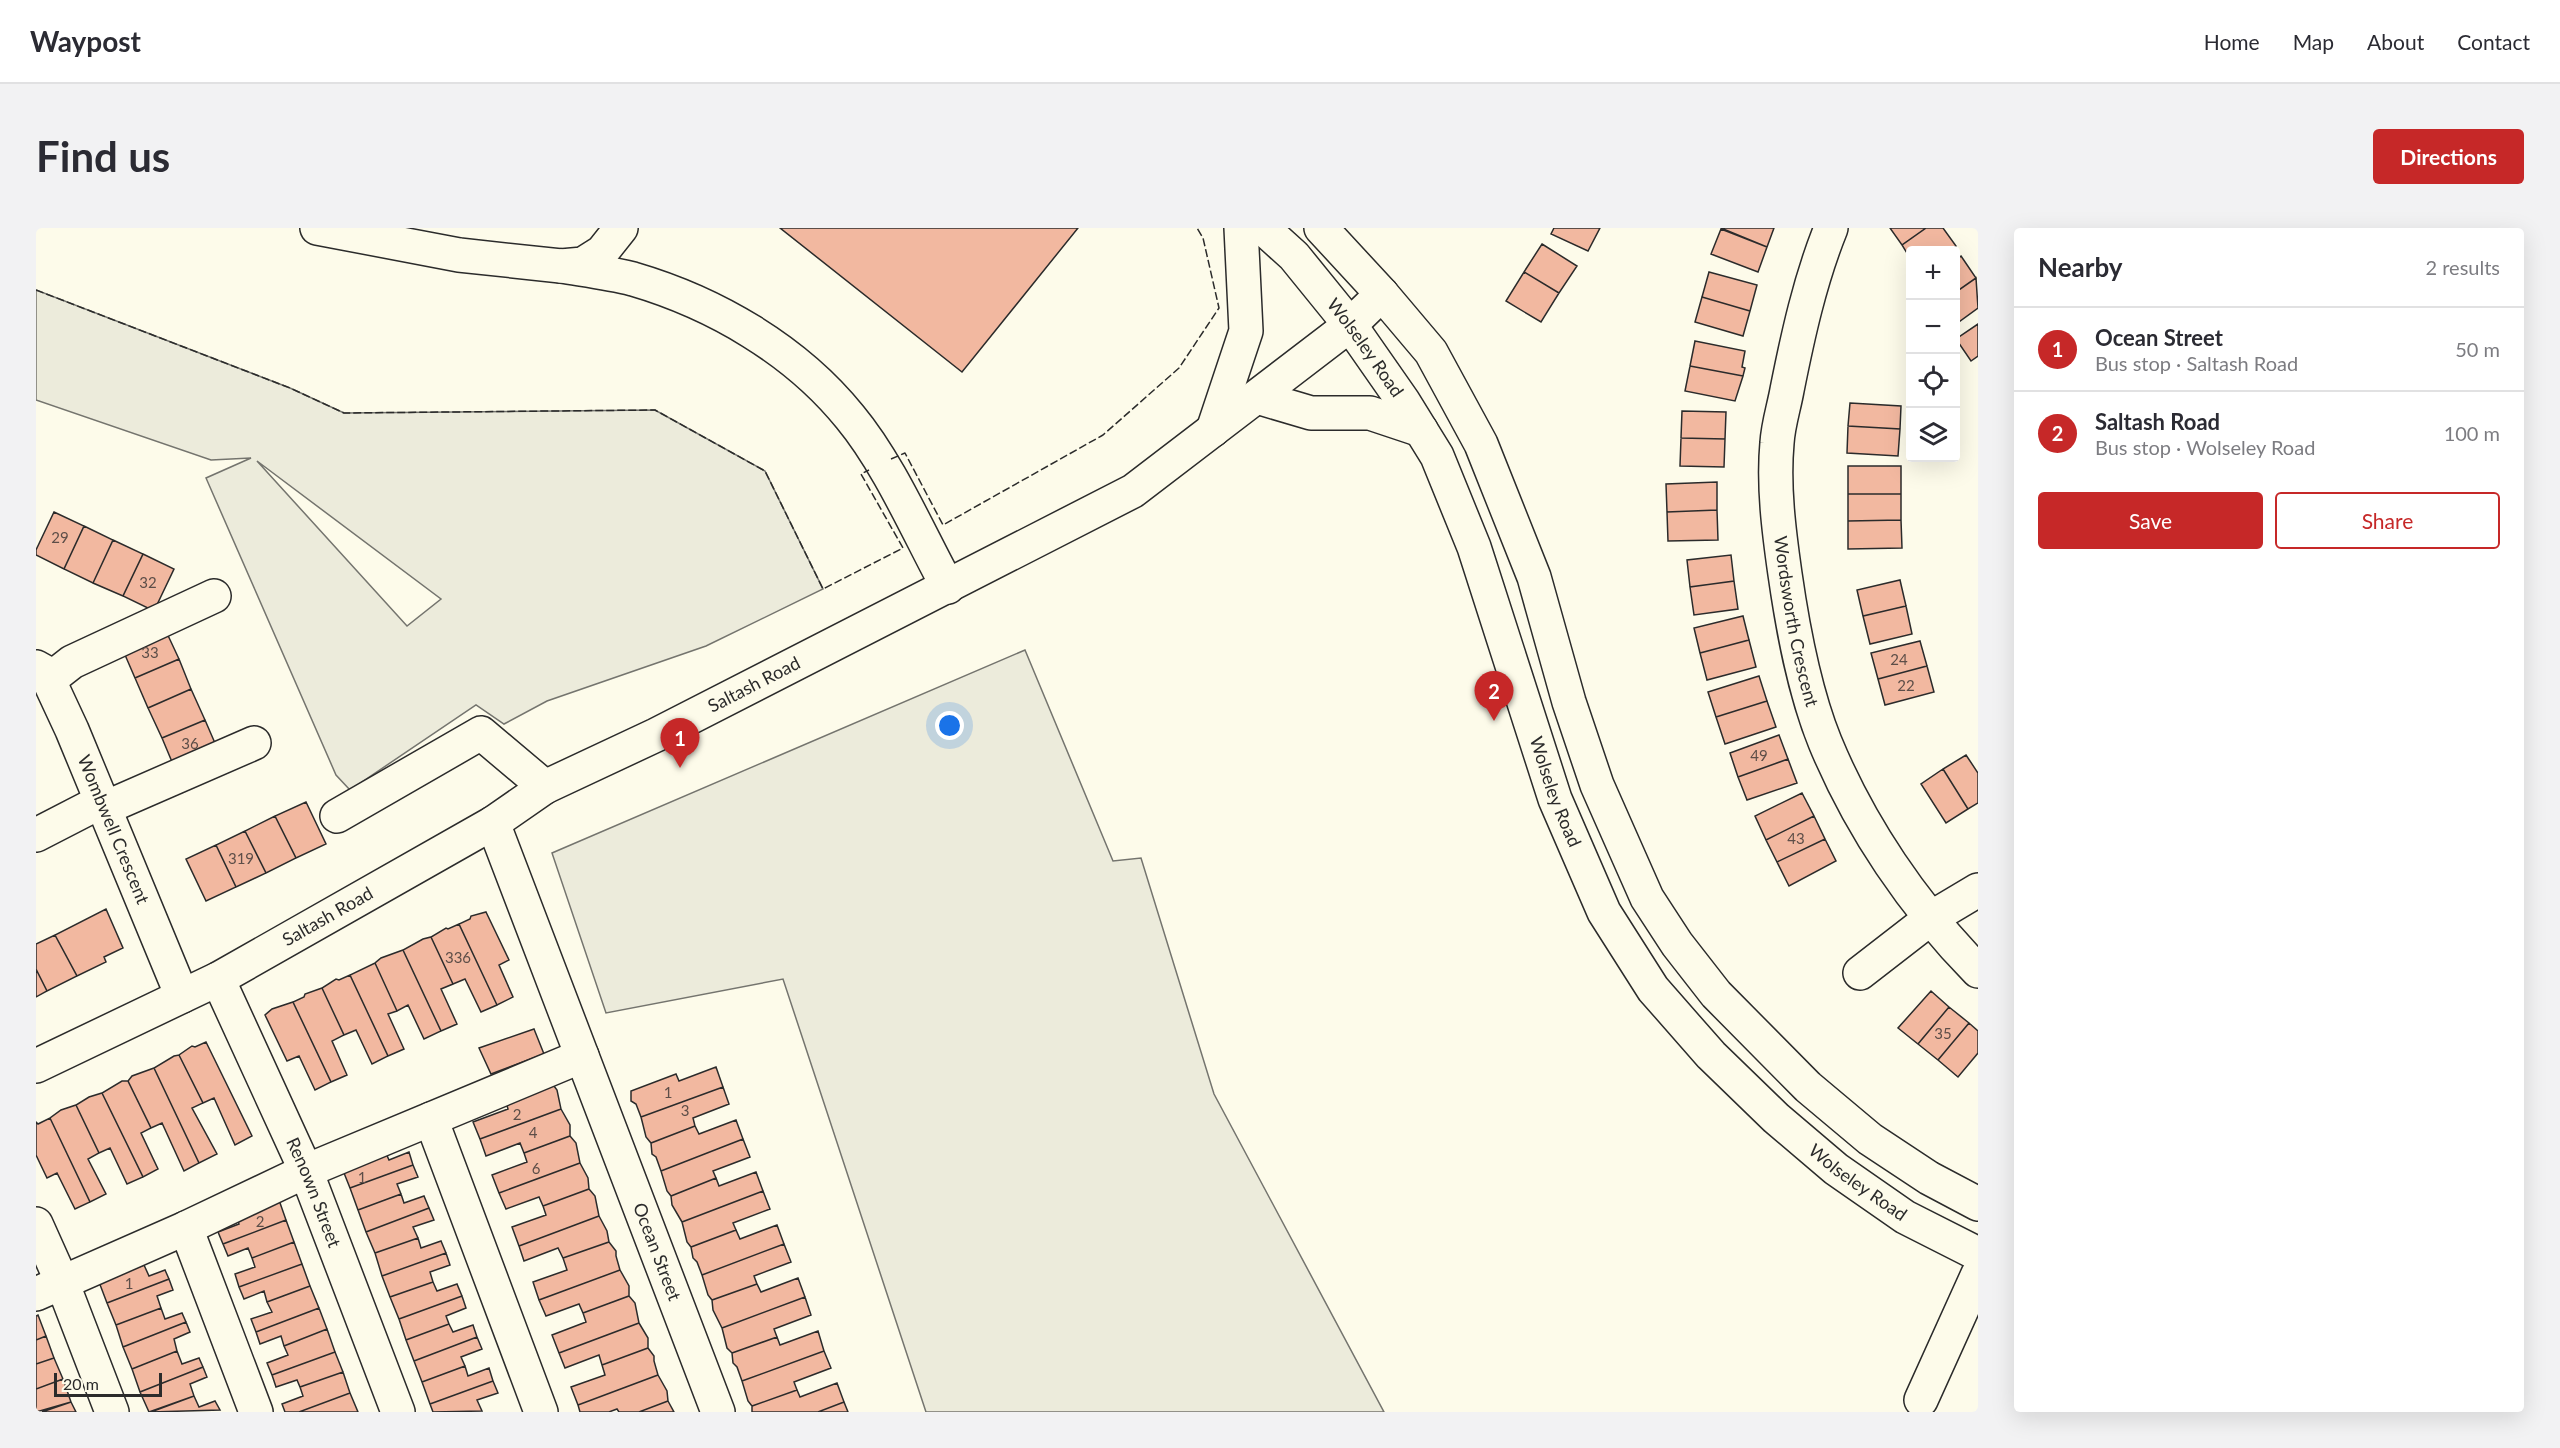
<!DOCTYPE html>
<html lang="en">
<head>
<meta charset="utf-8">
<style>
  body { margin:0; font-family:Lato,sans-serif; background:#f2f2f3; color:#2b2b33 }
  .controls { position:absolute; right:18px; top:18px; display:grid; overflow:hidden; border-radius:6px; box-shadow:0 6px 24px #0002 }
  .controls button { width:54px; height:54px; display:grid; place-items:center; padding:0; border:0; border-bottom:2px solid #e1e1e2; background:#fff; color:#2b2b33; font:30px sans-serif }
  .scale { position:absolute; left:18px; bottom:15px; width:108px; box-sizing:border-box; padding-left:6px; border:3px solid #2b2b2b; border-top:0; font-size:16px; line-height:21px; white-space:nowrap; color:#2b2b2b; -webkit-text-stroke:4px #fdfbea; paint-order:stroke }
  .you { position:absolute; left:914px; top:498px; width:21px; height:21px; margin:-15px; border:4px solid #fff; border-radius:50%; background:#1a73e8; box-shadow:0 0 0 9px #1a73e833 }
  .badge { display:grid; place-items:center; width:39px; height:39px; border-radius:50%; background:#c62828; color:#fff; font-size:20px; font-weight:700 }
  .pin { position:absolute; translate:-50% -50px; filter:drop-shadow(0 2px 3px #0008) }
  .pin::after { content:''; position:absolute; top:32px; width:21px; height:18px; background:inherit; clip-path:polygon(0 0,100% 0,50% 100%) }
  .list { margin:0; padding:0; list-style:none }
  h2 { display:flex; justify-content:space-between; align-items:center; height:78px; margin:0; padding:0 24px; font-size:26px }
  h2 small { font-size:20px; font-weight:400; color:#7c7c81 }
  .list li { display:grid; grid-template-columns:39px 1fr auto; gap:18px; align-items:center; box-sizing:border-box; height:84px; padding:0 24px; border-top:2px solid #e1e1e2 }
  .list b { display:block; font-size:22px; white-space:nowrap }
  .list p { margin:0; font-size:20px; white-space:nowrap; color:#7c7c81 }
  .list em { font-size:20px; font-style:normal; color:#7c7c81 }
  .actions { display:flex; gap:12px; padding:18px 24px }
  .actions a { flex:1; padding:14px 0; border:2px solid #c62828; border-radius:6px; text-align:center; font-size:21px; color:#c62828 }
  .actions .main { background:#c62828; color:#fff }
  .icon { flex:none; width:33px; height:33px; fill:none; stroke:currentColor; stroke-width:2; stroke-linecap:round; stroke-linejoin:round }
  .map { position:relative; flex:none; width:1942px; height:1184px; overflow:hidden; border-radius:6px }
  header { display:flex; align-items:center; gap:36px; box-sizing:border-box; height:84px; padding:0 30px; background:#fff; border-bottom:2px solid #e1e1e2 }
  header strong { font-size:28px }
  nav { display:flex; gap:33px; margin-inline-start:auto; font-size:21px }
  .intro { display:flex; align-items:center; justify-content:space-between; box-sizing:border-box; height:144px; padding:0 36px }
  h1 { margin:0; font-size:42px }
  .button { padding:15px 27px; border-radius:6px; background:#c62828; color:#fff; font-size:21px; font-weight:700 }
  main { display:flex; gap:36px; padding:0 36px }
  aside { flex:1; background:#fff; border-radius:6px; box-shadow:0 6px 24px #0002 }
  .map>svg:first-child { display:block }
  .green { fill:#ecebdb; stroke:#74746e; stroke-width:1.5; fill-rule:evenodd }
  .building { fill:#f2b8a0; stroke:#2b2b2b; stroke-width:1.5 }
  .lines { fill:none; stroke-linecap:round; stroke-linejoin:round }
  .minor-casing { stroke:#2b2b2b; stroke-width:36 }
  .major-casing { stroke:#2b2b2b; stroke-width:36 }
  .minor { stroke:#fdfbea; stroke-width:33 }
  .major { stroke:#fdfbea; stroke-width:33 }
  .fence { stroke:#2b2b2b; stroke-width:1.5; stroke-dasharray:8 3; stroke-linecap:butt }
  .labels { text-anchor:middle; stroke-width:4.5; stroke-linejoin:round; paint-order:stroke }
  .number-label { font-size:15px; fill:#5d4e48 }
  .street-label { font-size:18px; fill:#2b2b2b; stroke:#fdfbea }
</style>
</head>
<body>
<header>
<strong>Waypost</strong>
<nav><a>Home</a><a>Map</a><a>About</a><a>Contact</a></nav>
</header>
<div class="intro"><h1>Find us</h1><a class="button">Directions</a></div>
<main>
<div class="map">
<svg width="1942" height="1184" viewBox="0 0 1942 1184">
  <rect width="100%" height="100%" fill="#fdfbea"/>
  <!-- green -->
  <path class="green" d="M 0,62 L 254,160 L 308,185 L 619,182 L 729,243 L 787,361 L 670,418 L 511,473 L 468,496 L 440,477 L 314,562 L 300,547 L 170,250 L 215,230 L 175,232 L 0,172 ZM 221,233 L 405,371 L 371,398 Z
    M 989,422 L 1077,633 L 1105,630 L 1178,866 L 1348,1184 L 890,1184 L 747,751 L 570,785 L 516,625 Z"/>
  <!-- building -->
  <path class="building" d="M 744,0 L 1042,0 L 926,144 Z
    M 1518,0 L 1564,0 L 1552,23 L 1515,6 Z
    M 1685,0 L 1738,0 L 1731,19 Z
    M 1854,0 L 1890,0 L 1866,17 Z
    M 1890,0 L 1907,0 L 1920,18 L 1913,22 L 1874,22 L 1874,30 L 1866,17 Z
    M 1685,1 L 1731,19 L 1722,44 L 1675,26 Z
    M 1506,16 L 1541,38 L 1523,65 L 1488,44 Z
    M 1925,28 L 1940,50 L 1920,64 L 1920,32 Z
    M 1488,44 L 1523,65 L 1505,94 L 1470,73 Z
    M 1673,44 L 1721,57 L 1714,83 L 1666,69 Z
    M 1940,50 L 1942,80 L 1920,96 L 1920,64 Z
    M 1666,69 L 1714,83 L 1707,108 L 1659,94 Z
    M 1942,96 L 1942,128 L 1935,133 L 1920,111 Z
    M 1659,113 L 1709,123 L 1706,139 L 1709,140 L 1707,148 L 1654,138 Z
    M 1654,138 L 1707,148 L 1699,173 L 1649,163 Z
    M 1814,175 L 1865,178 L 1864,201 L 1812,198 Z
    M 1646,183 L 1690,184 L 1689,211 L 1645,210 Z
    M 1812,198 L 1864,201 L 1862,228 L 1811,225 Z
    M 1645,210 L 1689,211 L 1688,239 L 1644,238 Z
    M 1812,238 L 1865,238 L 1865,266 L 1812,266 Z
    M 1681,254 L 1681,282 L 1631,284 L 1630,256 Z
    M 1812,266 L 1865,266 L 1865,292 L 1812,293 Z
    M 1681,282 L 1682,312 L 1632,313 L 1631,284 Z
    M 18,284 L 48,298 L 28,341 L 0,327 L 0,322 Z
    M 1865,292 L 1866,320 L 1812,321 L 1812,293 Z
    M 48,298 L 77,312 L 57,355 L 28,341 Z
    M 77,312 L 107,326 L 87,368 L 57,355 Z
    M 107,326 L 138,341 L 118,383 L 87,368 Z
    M 1695,327 L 1698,353 L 1654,359 L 1651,332 Z
    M 1864,352 L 1870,378 L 1827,388 L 1821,362 Z
    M 1698,353 L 1702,381 L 1658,387 L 1654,359 Z
    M 1870,378 L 1876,406 L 1834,416 L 1827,388 Z
    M 1707,388 L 1713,412 L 1664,425 L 1658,400 Z
    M 129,401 L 143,431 L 99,450 L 86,420 Z
    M 1713,412 L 1720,439 L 1671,452 L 1664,425 Z
    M 1884,413 L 1891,438 L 1842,451 L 1835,425 Z
    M 143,431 L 155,461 L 112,480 L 99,450 Z
    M 1891,438 L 1898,464 L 1849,477 L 1842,451 Z
    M 1723,448 L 1731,473 L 1680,489 L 1672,464 Z
    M 155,461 L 169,492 L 126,510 L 112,480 Z
    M 1731,473 L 1740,499 L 1689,516 L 1680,489 Z
    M 169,492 L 182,522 L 139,541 L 126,510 Z
    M 1743,507 L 1752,531 L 1702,549 L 1694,525 Z
    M 1930,527 L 1942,545 L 1942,575 L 1932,581 L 1907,541 Z
    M 1752,531 L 1761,555 L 1711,572 L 1702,549 Z
    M 1907,541 L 1932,581 L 1910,595 L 1885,556 Z
    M 1766,565 L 1778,588 L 1730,612 L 1719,588 Z
    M 270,574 L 290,616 L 260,630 L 239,588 Z
    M 239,588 L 260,630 L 230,645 L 209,603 Z
    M 1778,588 L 1789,611 L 1741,634 L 1730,612 Z
    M 209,603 L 230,645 L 200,659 L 180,617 Z
    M 1789,611 L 1800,633 L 1753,658 L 1741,634 Z
    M 180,617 L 200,659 L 170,673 L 150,631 Z
    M 70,681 L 87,720 L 68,729 L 70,734 L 41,748 L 19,707 Z
    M 450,684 L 473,732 L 463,737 L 477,769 L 461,777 L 423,696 L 434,691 L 435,688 Z
    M 423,696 L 461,777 L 445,784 L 429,751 L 417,756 L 395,709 L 410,700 L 412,701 Z
    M 19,707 L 41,748 L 11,763 L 0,741 L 0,716 Z
    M 395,709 L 417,756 L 405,761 L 421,796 L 405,803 L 367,722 L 387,711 Z
    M 367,722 L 405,803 L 388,811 L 372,777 L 361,783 L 339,735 L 345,730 Z
    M 339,735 L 361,783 L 352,786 L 368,821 L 352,828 L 314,747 Z
    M 0,741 L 11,763 L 0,769 Z
    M 314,747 L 352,828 L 336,836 L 320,802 L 308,807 L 286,760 L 300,751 L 303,752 Z
    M 286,760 L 308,807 L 296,813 L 311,847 L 295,854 L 257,774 L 268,769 L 269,766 Z
    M 1895,763 L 1913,779 L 1882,816 L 1862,800 Z
    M 257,774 L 295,854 L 279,862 L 263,828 L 251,833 L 229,787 L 236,781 Z
    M 1913,779 L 1933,795 L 1902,832 L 1882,816 Z
    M 1933,795 L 1942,803 L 1942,825 L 1922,849 L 1902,832 Z
    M 498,801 L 508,826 L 455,846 L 443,820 Z
    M 170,814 L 216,908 L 199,917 L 178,870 L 167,875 L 143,827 L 156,818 L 159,819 Z
    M 143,827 L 167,875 L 156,880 L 181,926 L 163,935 L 118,840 L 138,828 Z
    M 680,839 L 687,859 L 605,889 L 600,876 L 595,873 L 595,863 L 640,846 L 643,853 Z
    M 118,840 L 163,935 L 148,943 L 126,895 L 115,900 L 92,853 L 96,848 Z
    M 86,853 L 92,853 L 115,900 L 105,905 L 122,941 L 107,949 L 66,865 Z
    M 515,854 L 521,862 L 525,881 L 444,911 L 437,894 L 472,881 L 469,871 Z
    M 687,859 L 693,876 L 657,890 L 659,898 L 615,915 L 610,909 L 605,889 Z
    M 66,865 L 107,949 L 91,956 L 74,920 L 63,925 L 40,877 L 53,869 Z
    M 40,877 L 63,925 L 52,931 L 70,966 L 54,974 L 14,890 L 25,882 Z
    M 525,881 L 534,897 L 534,908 L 488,925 L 484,915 L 450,928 L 444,911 Z
    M 14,890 L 54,974 L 39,981 L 21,945 L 11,950 L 0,927 L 0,894 L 2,896 Z
    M 700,892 L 707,911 L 625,943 L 620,929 L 616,926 L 615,915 L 659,898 L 663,906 Z
    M 534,908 L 540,915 L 544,935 L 463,965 L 456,947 L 491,934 L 488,925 Z
    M 707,911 L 714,929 L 677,943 L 680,950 L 635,968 L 631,963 L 625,943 Z
    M 349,923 L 353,932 L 373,924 L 377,937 L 314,960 L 306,940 Z
    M 544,935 L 552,950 L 553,961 L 507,978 L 503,969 L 470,981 L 463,965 Z
    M 377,937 L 382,949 L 361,956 L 365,966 L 322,982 L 314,960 Z
    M 720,944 L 727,963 L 646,994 L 636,977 L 635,968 L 680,950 L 683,958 Z
    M 553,961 L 559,968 L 563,988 L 483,1018 L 476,999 L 510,987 L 507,978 Z
    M 727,963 L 734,981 L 697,995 L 700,1002 L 655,1019 L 651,1014 L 646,994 Z
    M 365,966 L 368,975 L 388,968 L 393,980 L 330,1004 L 322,982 Z
    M 243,972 L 250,992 L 187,1016 L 182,1004 L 203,996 L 200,987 Z
    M 393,980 L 398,992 L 377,999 L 382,1010 L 339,1025 L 330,1004 Z
    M 563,988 L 571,1003 L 573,1014 L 527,1030 L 522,1020 L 488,1033 L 483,1018 Z
    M 250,992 L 258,1014 L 216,1030 L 212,1020 L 192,1028 L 187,1016 Z
    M 741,997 L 748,1016 L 666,1047 L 661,1034 L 657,1030 L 655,1019 L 700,1002 L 704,1011 Z
    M 382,1010 L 385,1020 L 405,1013 L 410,1025 L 346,1048 L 339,1025 Z
    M 258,1014 L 266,1036 L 203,1059 L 199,1046 L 219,1039 L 216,1030 Z
    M 573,1014 L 580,1023 L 580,1028 L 584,1042 L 503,1072 L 497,1054 L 531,1042 L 527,1030 Z
    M 748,1016 L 755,1034 L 718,1048 L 721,1056 L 676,1072 L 672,1067 L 666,1047 Z
    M 410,1025 L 414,1037 L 394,1044 L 397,1054 L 354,1069 L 346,1048 Z
    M 266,1036 L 274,1058 L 231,1074 L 228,1063 L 208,1071 L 203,1059 Z
    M 108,1037 L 113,1048 L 129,1042 L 133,1051 L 71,1075 L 63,1054 Z
    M 584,1042 L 593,1058 L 593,1068 L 547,1085 L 543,1076 L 510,1088 L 503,1072 Z
    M 762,1050 L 769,1069 L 686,1100 L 677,1082 L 676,1072 L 721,1056 L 725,1064 Z
    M 133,1051 L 137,1062 L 121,1068 L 125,1080 L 80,1097 L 71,1075 Z
    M 397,1054 L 401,1063 L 421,1056 L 426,1068 L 363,1091 L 354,1069 Z
    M 274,1058 L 283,1080 L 220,1104 L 215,1091 L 236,1084 L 231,1074 Z
    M 426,1068 L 430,1080 L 410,1088 L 413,1096 L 370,1112 L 363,1091 Z
    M 593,1068 L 599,1075 L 603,1095 L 523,1125 L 516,1107 L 550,1094 L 547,1085 Z
    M 769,1069 L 775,1087 L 738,1101 L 741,1109 L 696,1125 L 691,1120 L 686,1100 Z
    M 125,1080 L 129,1091 L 146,1085 L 150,1094 L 87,1119 L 80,1097 Z
    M 283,1080 L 291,1101 L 248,1118 L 245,1108 L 224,1116 L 220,1104 Z
    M 2,1087 L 10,1108 L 0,1112 L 0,1088 Z
    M 150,1094 L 154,1104 L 138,1111 L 141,1123 L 96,1141 L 87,1119 Z
    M 603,1095 L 612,1110 L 612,1120 L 566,1137 L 563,1127 L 529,1140 L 523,1125 Z
    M 413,1096 L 417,1104 L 437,1097 L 441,1109 L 378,1133 L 370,1112 Z
    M 291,1101 L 299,1124 L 236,1147 L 231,1135 L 252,1127 L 248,1118 Z
    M 782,1103 L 788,1123 L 706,1153 L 701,1139 L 697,1135 L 696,1125 L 741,1109 L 744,1117 Z
    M 10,1108 L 18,1130 L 0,1136 L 0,1112 Z
    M 441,1109 L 446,1121 L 425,1129 L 429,1138 L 386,1154 L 378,1133 Z
    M 612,1120 L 618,1128 L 618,1133 L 622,1147 L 542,1177 L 535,1159 L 569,1147 L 566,1137 Z
    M 141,1123 L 146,1136 L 163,1130 L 167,1139 L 104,1164 L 96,1141 Z
    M 788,1123 L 795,1140 L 758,1154 L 761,1162 L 716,1178 L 712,1173 L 706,1153 Z
    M 299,1124 L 307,1144 L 264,1159 L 261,1152 L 240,1159 L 236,1147 Z
    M 18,1130 L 27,1151 L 0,1161 L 0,1136 Z
    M 429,1138 L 432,1148 L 453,1140 L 457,1153 L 394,1176 L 386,1154 Z
    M 167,1139 L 171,1149 L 154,1156 L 158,1168 L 113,1184 L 104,1164 Z
    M 307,1144 L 314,1165 L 263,1184 L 249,1184 L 246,1176 L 267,1168 L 264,1159 Z
    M 622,1147 L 631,1163 L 632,1173 L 603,1184 L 583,1184 L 581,1181 L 573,1184 L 544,1184 L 542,1177 Z
    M 27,1151 L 35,1174 L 0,1184 L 0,1161 Z
    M 457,1153 L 462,1165 L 441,1172 L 446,1183 L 397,1184 L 394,1176 Z
    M 801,1155 L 808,1174 L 782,1184 L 716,1184 L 716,1178 L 761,1162 L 764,1169 Z
    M 314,1165 L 322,1184 L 263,1184 Z
    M 158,1168 L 163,1179 L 179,1173 L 184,1182 L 115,1184 Z
    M 632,1173 L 638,1184 L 603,1184 Z
    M 35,1174 L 40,1184 L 6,1184 Z
    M 808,1174 L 812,1184 L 782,1184 Z"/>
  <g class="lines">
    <defs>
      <g id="minor">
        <path d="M 281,0 L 423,27 L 525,38 L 547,36 L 566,24 L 585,0"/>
        <path id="s1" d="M 1795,0 C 1774,52 1762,107 1751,162 C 1748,179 1742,197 1741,215 C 1737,258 1743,304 1749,346 C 1757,402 1768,462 1789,514 C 1824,599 1878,678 1942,743"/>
        <path d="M 525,38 C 549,42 574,45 597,51 C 679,75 760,122 814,189 C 853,236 882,304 912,359"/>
        <path id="s2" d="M 0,439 L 9,444 L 36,502 L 146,768"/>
        <path d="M 13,452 L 36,434 L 178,368"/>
        <path d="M 69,580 L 218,515"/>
        <path d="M 301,588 L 445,505 L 509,559"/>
        <path id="s3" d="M 457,595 L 682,1184"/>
        <path d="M 0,607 L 66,573"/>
        <path d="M 1824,745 L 1895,690 L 1942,662"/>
        <path id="s4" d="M 182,751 L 270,943 L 362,1184"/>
        <path d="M 395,891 L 505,1184"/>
        <path d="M 0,996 L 26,1054 L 76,1184"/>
        <path d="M 150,1000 L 220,1184"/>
        <path d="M 0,1066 L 150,1000 L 270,943 L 546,828"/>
        <path d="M 1885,1172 L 1942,1046"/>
      </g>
      <g id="major">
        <path id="s5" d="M 1227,0 L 1258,28 L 1314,97 L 1367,173 L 1401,228 L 1438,319 L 1519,571 L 1568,684 L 1617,761 L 1675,827 L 1740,890 L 1800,941 L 1869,989 L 1942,1026"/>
        <path d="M 1285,0 L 1346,66 L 1395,124 L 1445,216 L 1498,349 L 1533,474 L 1561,557 L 1611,670 L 1641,716 L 1680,766 L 1772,859 L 1834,911 L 1893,950 L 1942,976"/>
        <path d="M 1221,169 L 1275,185 L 1334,185 L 1385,202"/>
        <path d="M 1177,202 L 1210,103 L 1205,0"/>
        <path id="s6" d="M 0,838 L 182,751 L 457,595 L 509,559 L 620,507 L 1097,263 L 1314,97 L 1346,66"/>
      </g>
    </defs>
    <!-- minor casing -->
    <use href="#minor" class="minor-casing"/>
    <!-- major casing -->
    <use href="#major" class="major-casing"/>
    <!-- minor -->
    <use href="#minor" class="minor"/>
    <!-- major -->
    <use href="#major" class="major"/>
    <!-- fence -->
    <path class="fence" d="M 0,62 L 254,160 L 308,185 L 619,182 L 729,243 L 787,361 L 867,320 L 825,246 L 833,242
      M 855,231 L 869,225 L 907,297 L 1067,207 L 1143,140 L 1183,80 L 1167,10 L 1161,0"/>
  </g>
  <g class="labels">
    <!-- number labels -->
    <g class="number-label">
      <text x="24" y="315">29</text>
      <text x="112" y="360">32</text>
      <text x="114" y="430">33</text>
      <text x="1863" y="437">24</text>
      <text x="1870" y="463">22</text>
      <text x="154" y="521">36</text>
      <text x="1723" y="533">49</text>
      <text x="1760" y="616">43</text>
      <text x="205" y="636">319</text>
      <text x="422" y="735">336</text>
      <text x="1907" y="811">35</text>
      <text x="632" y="870">1</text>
      <text x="649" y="888">3</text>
      <text x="481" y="892">2</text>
      <text x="497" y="910">4</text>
      <text x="500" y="946">6</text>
      <text x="326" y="955">1</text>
      <text x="224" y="999">2</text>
      <text x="93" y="1061">1</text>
    </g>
    <!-- street labels -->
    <g class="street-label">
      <text dy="6" stroke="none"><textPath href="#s5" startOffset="158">Wolseley Road</textPath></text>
      <text dy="6" stroke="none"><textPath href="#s1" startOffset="402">Wordsworth Crescent</textPath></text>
      <text dy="6" stroke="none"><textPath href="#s6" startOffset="814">Saltash Road</textPath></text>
      <text dy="6" stroke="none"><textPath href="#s5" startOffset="644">Wolseley Road</textPath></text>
      <text dy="6" stroke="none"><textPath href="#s2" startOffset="182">Wombwell Crescent</textPath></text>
      <text dy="6" stroke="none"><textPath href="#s6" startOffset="328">Saltash Road</textPath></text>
      <text dy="6" stroke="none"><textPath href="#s5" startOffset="1148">Wolseley Road</textPath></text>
      <text dy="6" stroke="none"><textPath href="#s4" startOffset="234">Renown Street</textPath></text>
      <text dy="6" stroke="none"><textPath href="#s3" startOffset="459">Ocean Street</textPath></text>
    </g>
  </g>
</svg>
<div class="controls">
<button>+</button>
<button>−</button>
<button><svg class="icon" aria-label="locate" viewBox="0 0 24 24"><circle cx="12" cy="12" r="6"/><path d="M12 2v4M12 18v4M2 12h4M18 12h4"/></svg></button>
<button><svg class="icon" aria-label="layers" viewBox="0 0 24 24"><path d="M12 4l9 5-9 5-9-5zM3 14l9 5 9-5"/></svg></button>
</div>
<div class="scale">20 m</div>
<div class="you"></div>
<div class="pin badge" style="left:644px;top:540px">1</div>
<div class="pin badge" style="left:1458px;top:493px">2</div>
</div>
<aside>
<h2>Nearby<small>2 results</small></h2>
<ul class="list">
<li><span class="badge">1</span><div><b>Ocean Street</b><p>Bus stop · Saltash Road</p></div><em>50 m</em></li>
<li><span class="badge">2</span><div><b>Saltash Road</b><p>Bus stop · Wolseley Road</p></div><em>100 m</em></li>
</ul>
<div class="actions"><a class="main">Save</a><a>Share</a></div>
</aside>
</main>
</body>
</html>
